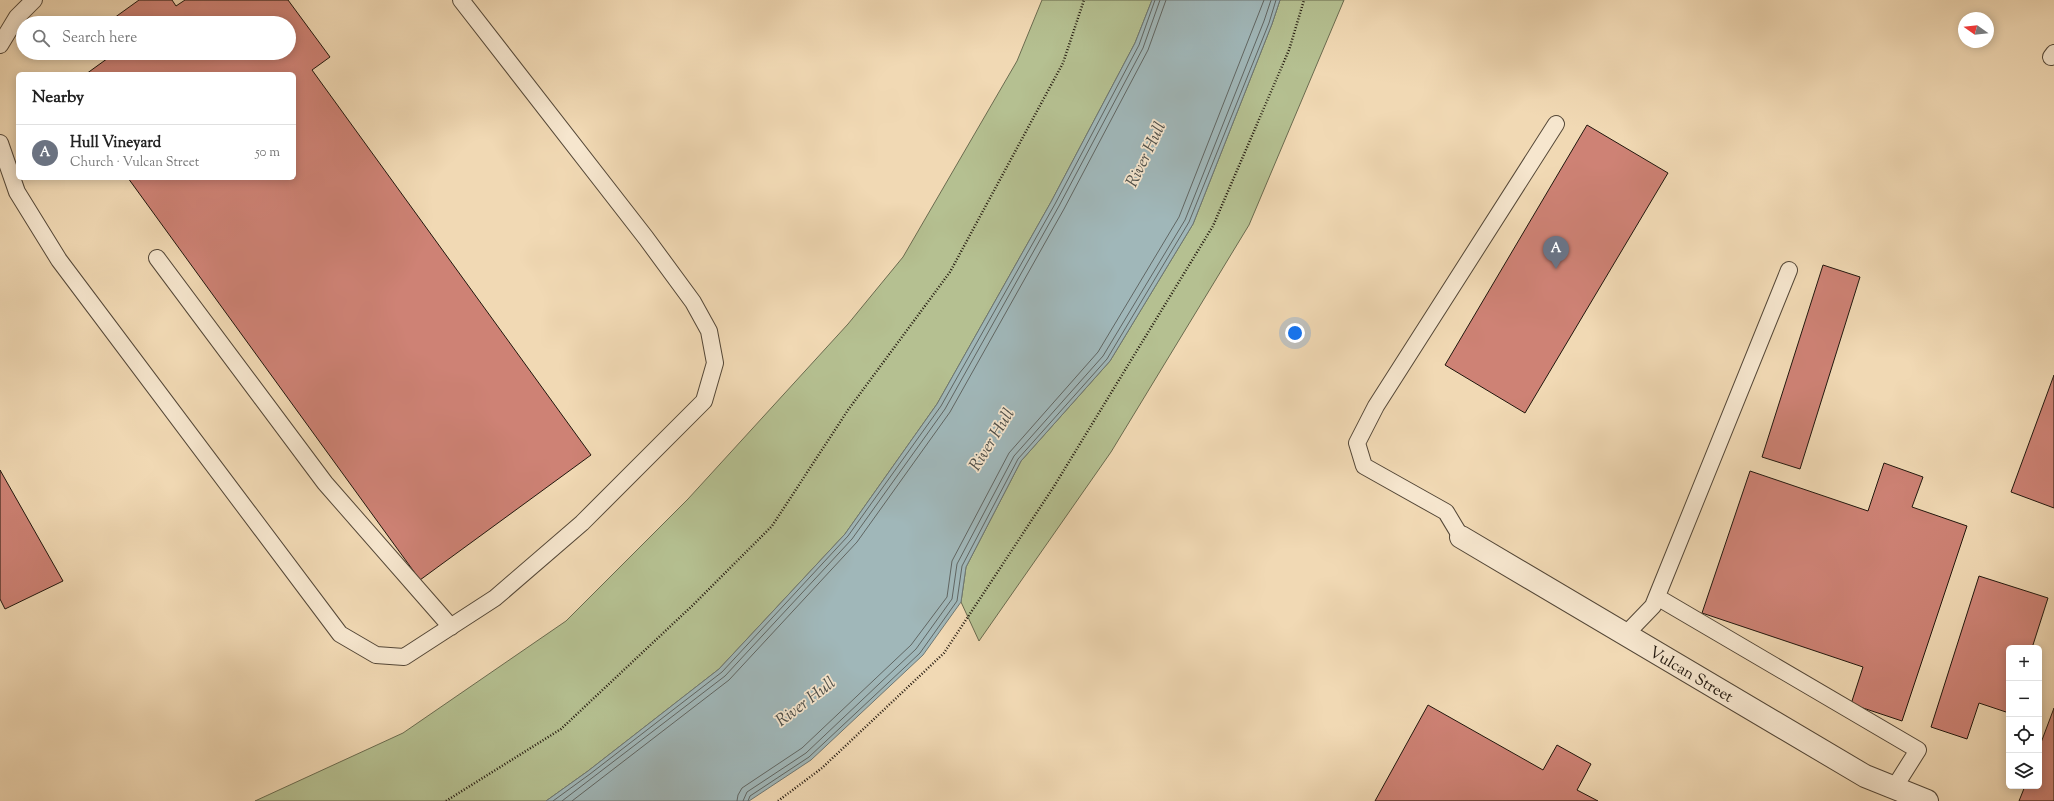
<!DOCTYPE html>
<html lang="en">
<head>
<meta charset="utf-8">
<style>
  body { margin:0; font-family:"Sorts Mill Goudy",serif; background:#f2f2f2; color:#222 }
  .controls { position:absolute; right:12px; bottom:12px; display:grid; overflow:hidden; border-radius:6px; box-shadow:0 2px 10px #0003 }
  .controls button { width:36px; height:36px; display:grid; place-items:center; padding:0; border:0; border-bottom:1px solid #e0e0e0; background:#fff; color:#222; font:20px sans-serif }
  .compass { position:absolute; left:1958px; top:12px; width:36px; height:36px; border-radius:50%; background:#fff; box-shadow:0 2px 10px #0003; rotate:285deg }
  .you { position:absolute; left:1295px; top:333px; width:14px; height:14px; margin:-10px; border:3px solid #fff; border-radius:50%; background:#1a73e8; box-shadow:0 0 0 6px #1a73e833 }
  .badge { display:grid; place-items:center; width:26px; height:26px; border-radius:50%; background:#8f2418; color:#fff; font-size:13px; font-weight:700 }
  .pin { position:absolute; translate:-50% -33px; filter:drop-shadow(0 1px 2px #0008) }
  .pin::after { content:''; position:absolute; top:21px; width:14px; height:12px; background:inherit; clip-path:polygon(0 0,100% 0,50% 100%) }
  .list { margin:0; padding:0; list-style:none }
  h2 { display:flex; justify-content:space-between; align-items:center; height:52px; margin:0; padding:0 16px; font-size:17px }
  h2 small { font-size:13px; font-weight:400; color:#767676 }
  .list li { display:grid; grid-template-columns:26px 1fr auto; gap:12px; align-items:center; box-sizing:border-box; height:56px; padding:0 16px; border-top:1px solid #e0e0e0 }
  .list b { display:block; font-size:15px; white-space:nowrap }
  .list p { margin:0; font-size:13px; white-space:nowrap; color:#767676 }
  .list em { font-size:13px; font-style:normal; color:#767676 }
  .icon { flex:none; width:22px; height:22px; fill:none; stroke:currentColor; stroke-width:2; stroke-linecap:round; stroke-linejoin:round }
  .map { position:relative; flex:none; width:2054px; height:801px; overflow:hidden }
  .search { position:absolute; background:#fff; box-shadow:0 2px 10px #0003; left:16px; top:16px; width:280px; height:44px; display:flex; align-items:center; gap:10px; box-sizing:border-box; padding:0 14px; border-radius:22px; color:#767676; font-size:15px }
  .panel { position:absolute; background:#fff; box-shadow:0 2px 10px #0003; left:16px; top:72px; width:280px; height:108px; border-radius:6px }
  .map>svg:first-child { display:block }
  .green { fill:#b5c091; stroke:#6a6b4f }
  .water { fill:#a0b7b9; stroke:#6d7774 }
  .lines { fill:none; stroke-linecap:round; stroke-linejoin:round }
  .shore { stroke:#606663; stroke-width:1 }
  .building { fill:#ce8275; stroke:#20160d }
  .service-casing { stroke:#544737; stroke-width:18 }
  .minor-casing { stroke:#544737; stroke-width:24 }
  .path { stroke:#20160d; stroke-width:2.5; stroke-dasharray:1 2; stroke-linecap:butt }
  .service { stroke:#f6e6ce; stroke-width:16 }
  .minor { stroke:#f6e6ce; stroke-width:22 }
  .labels { text-anchor:middle; stroke-width:3.5; stroke-linejoin:round; paint-order:stroke }
  .street-label { font-size:16px; fill:#20160d; stroke:#f6e6ce }
  .water-label { font-size:17px; font-style:italic; fill:#4d4e49; stroke:#f6e6ce }
</style>
</head>
<body>
<div class="map">
<svg width="2054" height="801" viewBox="0 0 2054 801">
  <rect width="100%" height="100%" fill="#f1d9b4"/>
  <filter id="stains"><feTurbulence type="fractalNoise" baseFrequency=".005" numOctaves="4"/><feColorMatrix values="0 0 0 0 .2 0 0 0 0 .09 0 0 0 0 .02 0 0 0 .5 -.17"/></filter>
  <radialGradient id="worn" r=".72"><stop offset=".6" stop-color="#630" stop-opacity="0"/><stop offset="1" stop-color="#630" stop-opacity=".3"/></radialGradient>
  <!-- green -->
  <path class="green" d="M 1042,0 L 1152,0 L 1135,43 L 1051,202 L 937,404 L 845,534 L 719,669 L 588,771 L 546,801 L 255,801 L 403,733 L 566,621 L 688,499 L 848,324 L 903,257 L 1017,61 Z
    M 1280,0 L 1344,0 L 1249,225 L 1111,452 L 979,641 L 961,602 L 966,567 L 1021,461 L 1110,361 L 1193,224 L 1272,24 Z"/>
  <!-- water -->
  <path class="water" d="M 1152,0 L 1280,0 L 1272,24 L 1193,224 L 1110,361 L 1021,461 L 966,567 L 961,602 L 923,655 L 811,760 L 749,801 L 546,801 L 588,771 L 719,669 L 845,534 L 937,404 L 1051,202 L 1135,43 Z"/>
  <g class="lines">
    <!-- shore -->
    <path class="shore" d="M 553,801 L 590,774 L 722,672 L 848,536 L 941,406 L 1055,204 L 1139,45 L 1155,0
      M 562,801 L 725,676 L 852,539 L 945,409 L 1059,206 L 1143,48 L 1160,0
      M 572,801 L 729,680 L 857,542 L 950,412 L 1064,209 L 1148,50 L 1166,0
      M 737,801 L 738,795 L 742,788 L 802,748 L 911,645 L 947,597 L 952,561 L 1009,453 L 1098,352 L 1179,217 L 1264,0
      M 743,801 L 747,792 L 806,753 L 916,649 L 952,599 L 957,564 L 1014,456 L 1103,356 L 1185,220 L 1264,21 L 1271,0
      M 748,801 L 750,796 L 809,757 L 920,653 L 957,601 L 962,566 L 1018,459 L 1107,359 L 1189,222 L 1269,23 L 1276,0"/>
  </g>
  <!-- building -->
  <path class="building" d="M 139,0 L 172,0 L 176,6 L 185,0 L 288,0 L 330,57 L 312,70 L 591,455 L 420,580 L 128,178 L 294,178 L 294,74 L 86,74 L 115,53 L 289,53 L 289,23 L 117,23 L 114,18 Z
    M 1587,125 L 1668,173 L 1525,413 L 1445,365 Z
    M 1823,265 L 1860,277 L 1800,469 L 1762,457 Z
    M 2054,375 L 2054,508 L 2011,492 Z
    M 1884,463 L 1923,477 L 1912,507 L 1967,526 L 1902,721 L 1851,704 L 1863,667 L 1702,613 L 1750,471 L 1868,511 Z
    M 0,470 L 63,581 L 5,609 L 0,599 Z
    M 1979,576 L 2048,598 L 2032,648 L 2009,648 L 2009,713 L 1979,703 L 1967,739 L 1931,727 Z
    M 1428,705 L 1543,770 L 1557,745 L 1591,764 L 1577,790 L 1598,801 L 1375,801 Z
    M 2054,708 L 2054,801 L 2019,801 L 2025,786 L 2039,786 L 2039,748 Z"/>
  <g class="lines">
    <defs>
      <path id="service" d="M 0,45 L 17,17 L 34,0
        M 2051,57 L 2054,53
        M 0,143 L 17,192 L 59,260 L 340,634 L 376,655 L 404,657 L 495,598 L 582,523 L 704,401 L 715,363 L 709,331 L 693,302 L 646,238 L 461,0
        M 157,258 L 325,483 L 451,627
        M 1461,537 L 1446,512 L 1364,466 L 1357,443 L 1376,406 L 1556,124
        M 1657,597 L 1918,750 L 1894,788
        M 1626,634 L 1653,606 L 1789,270"/>
      <g id="minor">
        <path id="s1" d="M 1461,537 L 1865,776 L 1927,801"/>
      </g>
    </defs>
    <!-- service casing -->
    <use href="#service" class="service-casing"/>
    <!-- minor casing -->
    <use href="#minor" class="minor-casing"/>
    <!-- path -->
    <path class="path" d="M 446,801 L 561,729 L 693,605 L 772,526 L 848,410 L 950,272 L 1063,63 L 1084,0
      M 778,801 L 822,768 L 944,653 L 1053,488 L 1213,226 L 1289,50 L 1304,0"/>
    <!-- service -->
    <use href="#service" class="service"/>
    <!-- minor -->
    <use href="#minor" class="minor"/>
  </g>
  <g class="labels">
    <!-- street labels -->
    <g class="street-label">
      <text dy="6" stroke="none"><textPath href="#s1" startOffset="268">Vulcan Street</textPath></text>
    </g>
    <!-- water labels -->
    <g class="water-label">
      <text transform="translate(1145 154) rotate(-64)" y="6">River Hull</text>
      <text transform="translate(991 439) rotate(-58)" y="6">River Hull</text>
      <text transform="translate(805 701) rotate(-37)" y="6">River Hull</text>
    </g>
  </g>
  <rect width="100%" height="100%" filter="url(#stains)"/>
  <rect width="100%" height="100%" fill="url(#worn)"/>
</svg>
<div class="controls">
<button>+</button>
<button>−</button>
<button><svg class="icon" aria-label="locate" viewBox="0 0 24 24"><circle cx="12" cy="12" r="6"/><path d="M12 2v4M12 18v4M2 12h4M18 12h4"/></svg></button>
<button><svg class="icon" aria-label="layers" viewBox="0 0 24 24"><path d="M12 4l9 5-9 5-9-5zM3 14l9 5 9-5"/></svg></button>
</div>
<svg class="compass" viewBox="-18 -18 36 36"><path d="M0-13l5 13h-10z" fill="#e53935"/><path d="M0 13l5-13h-10z" fill="#767676"/></svg>
<div class="you"></div>
<div class="pin badge" style="left:1556px;top:269px;background:#6b7280">A</div>
<div class="search"><svg class="icon" aria-label="search" viewBox="0 0 24 24"><circle cx="10" cy="10" r="6"/><path d="M15 15l6 6"/></svg>Search here</div>
<section class="panel">
<h2>Nearby<small></small></h2>
<ul class="list">
<li><span class="badge" style="background:#6b7280">A</span><div><b>Hull Vineyard</b><p>Church · Vulcan Street</p></div><em>50 m</em></li>
</ul>
</section>
</div>
</body>
</html>
